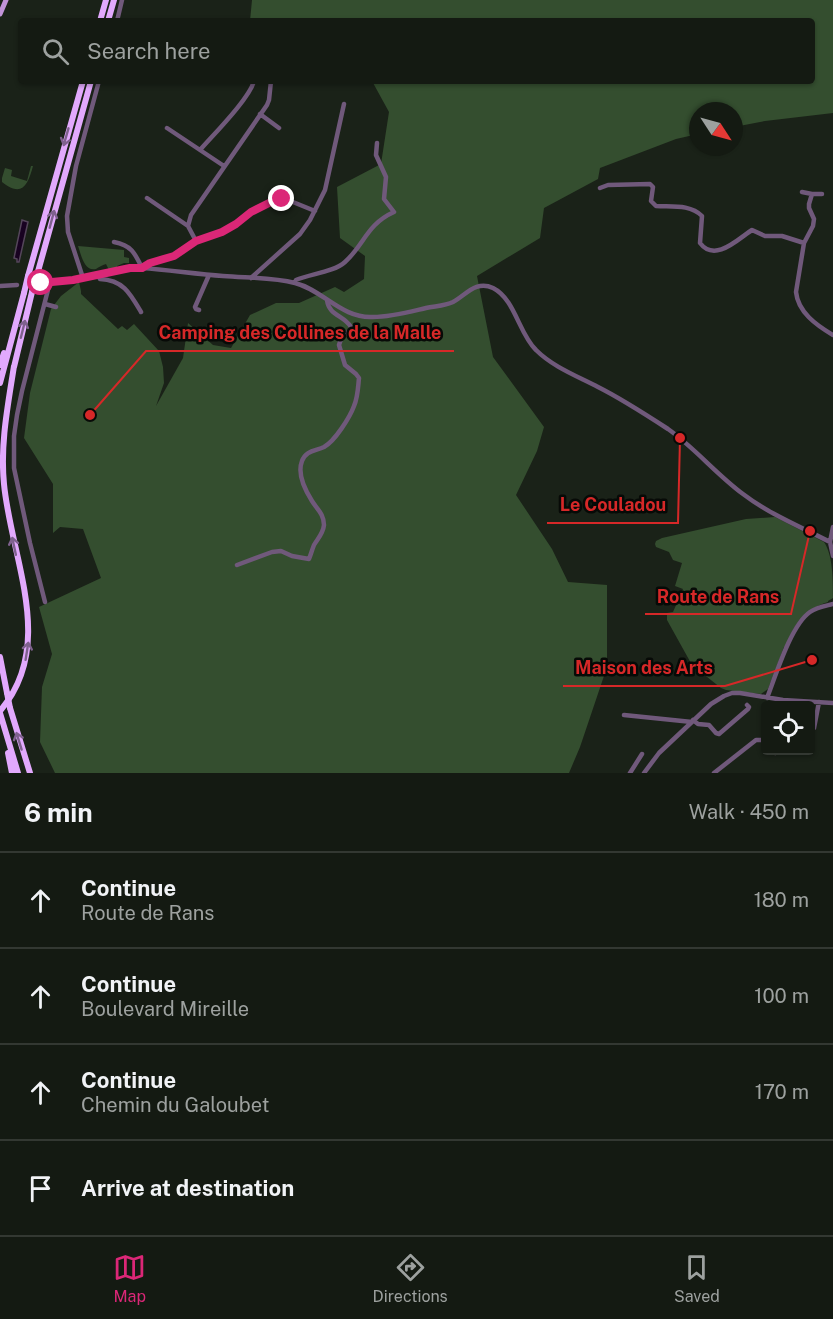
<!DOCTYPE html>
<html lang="en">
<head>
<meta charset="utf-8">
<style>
  body { margin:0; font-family:"Public Sans",sans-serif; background:#212720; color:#f1f3f6 }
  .controls { position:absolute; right:18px; bottom:18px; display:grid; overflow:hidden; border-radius:6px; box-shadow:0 2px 4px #0004 }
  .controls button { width:54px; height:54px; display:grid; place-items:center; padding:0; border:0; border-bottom:2px solid #333832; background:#141a12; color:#f1f3f6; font:30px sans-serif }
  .compass { position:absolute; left:689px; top:102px; width:54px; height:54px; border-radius:50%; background:#141a12; box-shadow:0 2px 4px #0004; rotate:126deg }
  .stop { position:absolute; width:18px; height:18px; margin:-14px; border:4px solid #db2777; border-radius:50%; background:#fff }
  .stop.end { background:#db2777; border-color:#fff; box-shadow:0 2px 6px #0008 }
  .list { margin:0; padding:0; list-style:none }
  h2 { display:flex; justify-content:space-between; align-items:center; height:78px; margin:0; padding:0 24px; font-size:26px }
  h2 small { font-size:20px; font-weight:400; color:#9da19f }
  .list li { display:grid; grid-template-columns:39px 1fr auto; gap:18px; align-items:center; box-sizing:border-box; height:96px; padding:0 24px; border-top:2px solid #333832 }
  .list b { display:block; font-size:22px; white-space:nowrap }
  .list p { margin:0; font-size:20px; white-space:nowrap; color:#9da19f }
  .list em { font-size:20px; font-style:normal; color:#9da19f }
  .icon { flex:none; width:33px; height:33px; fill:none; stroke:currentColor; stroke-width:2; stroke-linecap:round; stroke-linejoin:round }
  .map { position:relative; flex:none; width:833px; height:773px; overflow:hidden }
  .search { position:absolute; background:#141a12; box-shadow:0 2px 4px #0004; left:18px; right:18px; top:18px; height:66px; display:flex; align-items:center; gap:15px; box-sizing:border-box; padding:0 21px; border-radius:6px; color:#9da19f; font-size:22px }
  .sheet { height:462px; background:#141a12 }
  nav { display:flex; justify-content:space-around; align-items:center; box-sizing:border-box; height:84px; border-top:2px solid #333832; background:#141a12; font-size:16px; color:#9da19f }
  nav a { display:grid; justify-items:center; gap:3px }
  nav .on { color:#db2777 }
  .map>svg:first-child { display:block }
  .green { fill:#344e2f }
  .water { fill:#180221; stroke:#54465a; stroke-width:1.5 }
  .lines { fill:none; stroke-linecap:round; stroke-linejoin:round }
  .minor { stroke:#70597b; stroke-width:4.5 }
  .major { stroke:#c193d8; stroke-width:5 }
  .highway { stroke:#e2a9fd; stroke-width:6 }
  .highway-bridge { stroke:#e2a9fd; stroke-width:6 }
  .oneway { stroke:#7f618e }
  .route { stroke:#db2777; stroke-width:8 }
  .leader { fill:none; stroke:#d62828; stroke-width:2 }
  .callout-dot { fill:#d62828; stroke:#070a07; stroke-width:2 }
  .callout-label { font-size:18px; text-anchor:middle; font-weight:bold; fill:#d62828; stroke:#070a07; stroke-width:5; stroke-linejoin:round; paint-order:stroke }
</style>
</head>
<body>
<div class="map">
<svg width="833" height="773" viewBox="0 0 833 773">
  <rect width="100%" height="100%" fill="#1a2218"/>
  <!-- green -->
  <path class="green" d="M 252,0 L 833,0 L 833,113 L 765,121 L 734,127 L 734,111 L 698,111 L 698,134 L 676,139 L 600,168 L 598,179 L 544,208 L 540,238 L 477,276 L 493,357 L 544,427 L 537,451 L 516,495 L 552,549 L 568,582 L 607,585 L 607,667 L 580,747 L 569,773 L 55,773 L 40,742 L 42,687 L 52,654 L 39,607 L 101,578 L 83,529 L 60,527 L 53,533 L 53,484 L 24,438 L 30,393 L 51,309 L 61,296 L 79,282 L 81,291 L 81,294 L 118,329 L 122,326 L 127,330 L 134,324 L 159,351 L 163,367 L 164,383 L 156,406 L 183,358 L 188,323 L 213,345 L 231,348 L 250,315 L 276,303 L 299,303 L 335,287 L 344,292 L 364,279 L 365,256 L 340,238 L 337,187 L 381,164 L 389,112 L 372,81 L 812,81 L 812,21 L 250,21 Z
    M 31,166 L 33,166 C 28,185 22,198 2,182 L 2,178 L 5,168 L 12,170 L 11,176 L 27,181 Z
    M 78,246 L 124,250 L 124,257 L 129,258 L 129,263 L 124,263 L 117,266 L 117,268 L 109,270 L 106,264 C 102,265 99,267 96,269 C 84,272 81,254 78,246 Z
    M 775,517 L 824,542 C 833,555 833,580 833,598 L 828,601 L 828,602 C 803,610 794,624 786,647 L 784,647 L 768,689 L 761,694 L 726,690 L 721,688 L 692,665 L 667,620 L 667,613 L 673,612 L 683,589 L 675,586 L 682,563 L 673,560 L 669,552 L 656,547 L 655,544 L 656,541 L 662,538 L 746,519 Z"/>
  <!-- water -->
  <path class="water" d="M 22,220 L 28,222 L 19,262 L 17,262 L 17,259 L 14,258 Z"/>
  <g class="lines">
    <!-- minor -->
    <path class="minor" d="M 117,21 L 122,0
      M 193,21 L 195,21
      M 260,114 L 279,128
      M 167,128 L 200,150
      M 224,166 L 200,150 C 214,134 249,99 254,81
      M 600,188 L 608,185 L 650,184 L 653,187 L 651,201 L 656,206 C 672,207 690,204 702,216 L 700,243 C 715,263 738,239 752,230 L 765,236 L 782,236 L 804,243
      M 802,192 L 812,194 L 822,194
      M 812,194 L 809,204 L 809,208 L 814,219 L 813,226 L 804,243 L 796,292 C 798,312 816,325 833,335
      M 147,198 L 188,226
      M 196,241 L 222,232 L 236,224 L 251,212 L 279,198 L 288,200 L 315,211
      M 114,242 C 131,245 135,253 142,268 L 150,263 L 174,256 L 196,241 L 188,226 L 191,215 L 267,105 L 269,100 L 271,81
      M 98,275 L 100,279 C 123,280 130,293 141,312
      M 83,278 L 68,232 L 67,216 L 76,166 L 99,81
      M 251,278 L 300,234 L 310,220 L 325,190 L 344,104
      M 41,283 L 73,280 L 130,268 L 142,268 C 169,270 196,274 223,276 C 247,278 272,277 295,283 C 323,290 342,319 373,317 C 391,317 409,312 426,308 C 435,306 445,306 453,302 C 466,295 476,280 493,288 C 515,299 519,334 536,350 C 553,367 577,376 598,387 C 622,399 645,414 668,429 C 695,448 716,474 743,494 C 769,514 801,527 830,542
      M 295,283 L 296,280 C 310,274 334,272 345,262 C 364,245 367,224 394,212 L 384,199 L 386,177 L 376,155 L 377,143
      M 0,286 L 17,285
      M 45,304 L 56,307
      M 199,310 L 196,309 L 195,307 L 209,275
      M 833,527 L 830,542 L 833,556
      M 237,565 L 272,552 L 281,551 L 292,556 L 309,559 C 311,554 312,550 314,545 C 318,538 323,534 324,525 C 324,514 317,509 312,501 C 305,490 297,474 302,461 C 306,450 316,451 324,447 C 335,441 350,417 354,406 C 358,397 358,387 359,378 L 356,374 L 345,365 L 339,345 L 342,336 L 351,330 L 351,327 C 344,315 329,316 327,300
      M 45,602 L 30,543 L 14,468 L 14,436 L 17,415 L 22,391 L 50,282
      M 767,698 C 776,675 791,625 810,612 C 817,607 825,606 833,604
      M 624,715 L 692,722
      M 693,720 L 698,724 L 709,725 L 716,733 L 719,734 L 748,709 L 749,707 L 747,705
      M 810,732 L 814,728 L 819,702
      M 771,750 L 775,753 L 780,750
      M 630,773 L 642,754
      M 644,773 L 659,753 L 711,704 L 724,696 L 732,693 L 740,693 L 783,700 L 833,703
      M 714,773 L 756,740 L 762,740 L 766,744"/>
    <!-- major -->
    <path class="major" d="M 0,14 L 6,0"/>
    <!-- highway -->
    <path class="highway" d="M 100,21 L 106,0
      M 108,21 L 114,0
      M 37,275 L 91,81
      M 28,276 L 83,81
      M 0,365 L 4,353
      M 14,367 L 32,292
      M 0,383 L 24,293
      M 0,657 L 7,693
      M 10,708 L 30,773
      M 0,711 C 57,645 11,559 4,484 C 0,444 8,405 14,366
      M 0,713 L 18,773
      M 8,753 L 12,773"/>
    <!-- highway-bridge -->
    <path class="highway-bridge" d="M 32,292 L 37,275
      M 24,293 L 28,276
      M 7,693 L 10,708"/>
  </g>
  <!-- one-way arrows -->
  <defs><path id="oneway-shaft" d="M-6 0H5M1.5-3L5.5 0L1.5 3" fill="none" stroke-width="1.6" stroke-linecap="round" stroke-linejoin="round" transform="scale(1.5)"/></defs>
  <g class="oneway">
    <use href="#oneway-shaft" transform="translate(66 137) rotate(106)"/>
    <use href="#oneway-shaft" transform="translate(52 219) rotate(-75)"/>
    <use href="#oneway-shaft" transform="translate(23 329) rotate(-76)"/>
    <use href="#oneway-shaft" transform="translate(14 546) rotate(-102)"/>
    <use href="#oneway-shaft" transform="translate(27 651) rotate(-81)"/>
    <use href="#oneway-shaft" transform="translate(19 741) rotate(-107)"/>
  </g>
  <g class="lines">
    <!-- route -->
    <path class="route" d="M 41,283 L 73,280 L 130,268 L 142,268 L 150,263 L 174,256 L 196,241 L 222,232 L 236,224 L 251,212 L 279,198 L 282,199"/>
  </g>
  <!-- callouts -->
  <path class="leader" d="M90 415L146 351H454M680 438L678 523H547M810 531L791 614H645M812 660L725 686H563"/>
  <g class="callout-dot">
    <circle cx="90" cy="415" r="6"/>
    <circle cx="680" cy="438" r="6"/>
    <circle cx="810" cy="531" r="6"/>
    <circle cx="812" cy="660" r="6"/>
  </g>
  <g class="callout-label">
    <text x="300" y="339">Camping des Collines de la Malle</text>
    <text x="613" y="511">Le Couladou</text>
    <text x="718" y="603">Route de Rans</text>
    <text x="644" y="674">Maison des Arts</text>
  </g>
</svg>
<div class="controls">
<button><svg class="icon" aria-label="locate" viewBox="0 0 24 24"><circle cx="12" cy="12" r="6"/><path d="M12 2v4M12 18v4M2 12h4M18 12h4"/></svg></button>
</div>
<svg class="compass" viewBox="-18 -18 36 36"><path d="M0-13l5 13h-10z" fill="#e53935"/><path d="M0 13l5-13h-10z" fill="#9da19f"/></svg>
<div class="stop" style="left:41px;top:283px"></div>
<div class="stop end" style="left:282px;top:199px"></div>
<div class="search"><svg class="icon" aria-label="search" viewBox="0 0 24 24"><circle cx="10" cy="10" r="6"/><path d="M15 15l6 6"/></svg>Search here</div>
</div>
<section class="sheet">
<h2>6 min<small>Walk · 450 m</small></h2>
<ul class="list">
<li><svg class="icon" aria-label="ahead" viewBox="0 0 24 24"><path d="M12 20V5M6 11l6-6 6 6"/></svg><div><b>Continue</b><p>Route de Rans</p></div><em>180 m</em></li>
<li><svg class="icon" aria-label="ahead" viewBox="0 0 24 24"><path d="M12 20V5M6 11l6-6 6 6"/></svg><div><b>Continue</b><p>Boulevard Mireille</p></div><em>100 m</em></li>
<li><svg class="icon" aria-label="ahead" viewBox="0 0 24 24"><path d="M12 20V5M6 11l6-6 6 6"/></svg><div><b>Continue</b><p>Chemin du Galoubet</p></div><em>170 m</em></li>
<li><svg class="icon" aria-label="arrive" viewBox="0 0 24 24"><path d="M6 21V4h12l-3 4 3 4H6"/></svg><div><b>Arrive at destination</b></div></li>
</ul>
</section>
<nav>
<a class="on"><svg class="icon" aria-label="map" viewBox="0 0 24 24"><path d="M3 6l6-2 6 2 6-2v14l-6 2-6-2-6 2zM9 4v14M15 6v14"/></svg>Map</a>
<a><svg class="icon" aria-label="directions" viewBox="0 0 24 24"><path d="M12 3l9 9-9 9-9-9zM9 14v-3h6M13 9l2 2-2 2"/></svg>Directions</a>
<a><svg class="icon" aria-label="saved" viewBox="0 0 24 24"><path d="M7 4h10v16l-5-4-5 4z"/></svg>Saved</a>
</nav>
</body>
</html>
